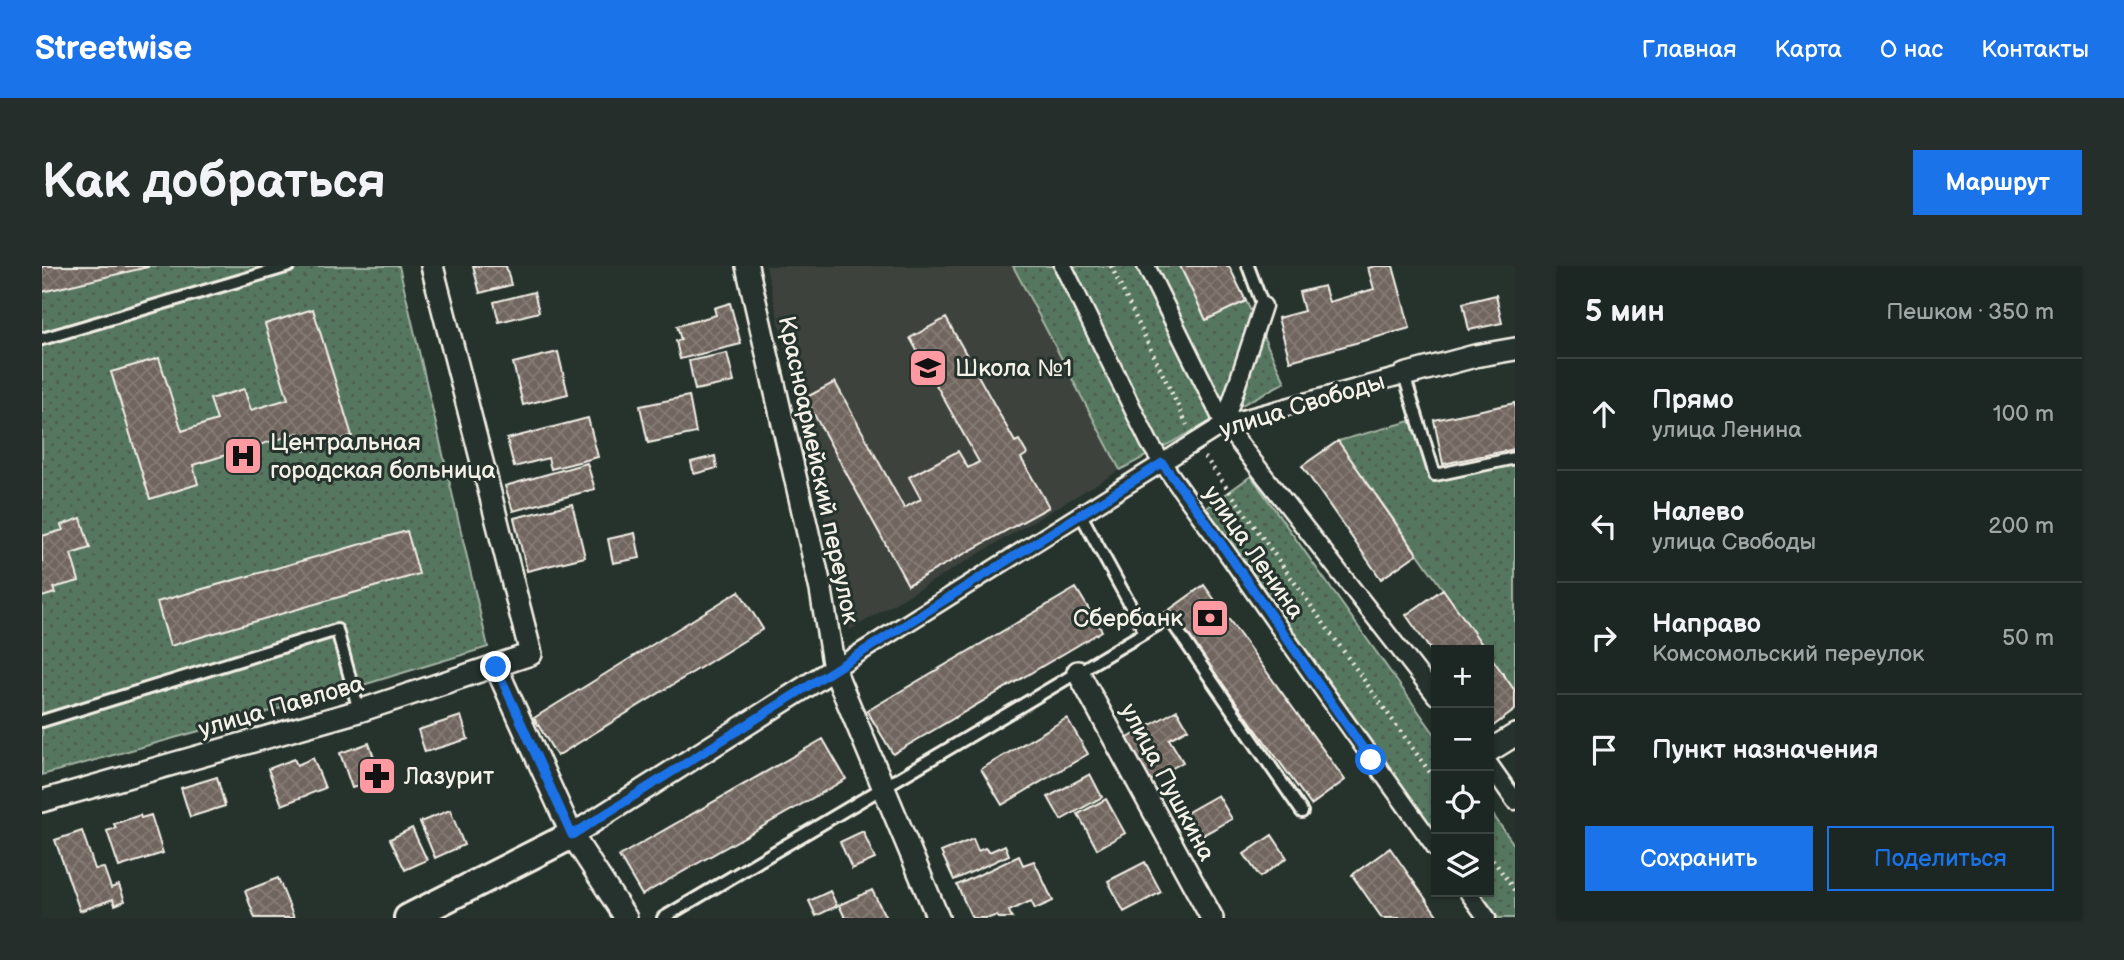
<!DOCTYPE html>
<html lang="ru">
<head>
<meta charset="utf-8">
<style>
  body { margin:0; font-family:"Balsamiq Sans",sans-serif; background:#252e2a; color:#f1f3f6 }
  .controls { position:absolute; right:21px; bottom:21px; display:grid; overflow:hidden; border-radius:0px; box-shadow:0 2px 5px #0004 }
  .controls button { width:63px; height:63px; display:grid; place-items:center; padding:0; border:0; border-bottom:2px solid #3a4340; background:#1c2622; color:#f1f3f6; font:35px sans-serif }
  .stop { position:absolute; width:21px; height:21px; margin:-16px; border:5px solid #1a73e8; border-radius:50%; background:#fff }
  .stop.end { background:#1a73e8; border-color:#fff; box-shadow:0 2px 7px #0008 }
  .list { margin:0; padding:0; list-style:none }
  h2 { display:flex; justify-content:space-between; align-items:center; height:91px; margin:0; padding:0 28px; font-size:30px }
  h2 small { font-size:23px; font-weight:400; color:#a0a5a5 }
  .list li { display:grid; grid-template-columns:46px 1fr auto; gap:21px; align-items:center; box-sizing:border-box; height:112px; padding:0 28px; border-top:2px solid #3a4340 }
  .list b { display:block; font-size:26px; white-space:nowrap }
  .list p { margin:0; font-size:23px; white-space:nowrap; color:#a0a5a5 }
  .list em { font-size:23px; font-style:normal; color:#a0a5a5 }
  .actions { display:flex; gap:14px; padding:21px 28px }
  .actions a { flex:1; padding:16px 0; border:2px solid #1a73e8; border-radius:0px; text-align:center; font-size:24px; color:#1a73e8 }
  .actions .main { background:#1a73e8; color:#fff }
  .icon { flex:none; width:38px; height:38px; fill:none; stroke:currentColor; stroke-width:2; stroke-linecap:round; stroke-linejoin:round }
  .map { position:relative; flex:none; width:1473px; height:652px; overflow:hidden; border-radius:0px }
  header { display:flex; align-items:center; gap:42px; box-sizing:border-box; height:98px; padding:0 35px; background:#1a73e8; color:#fff }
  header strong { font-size:33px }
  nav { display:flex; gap:38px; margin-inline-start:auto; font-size:24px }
  .intro { display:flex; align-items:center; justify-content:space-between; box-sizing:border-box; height:168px; padding:0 42px }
  h1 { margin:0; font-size:49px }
  .button { padding:18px 32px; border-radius:0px; background:#1a73e8; color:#fff; font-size:24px; font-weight:700 }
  main { display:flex; gap:42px; padding:0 42px }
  aside { flex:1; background:#1c2622; border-radius:0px; box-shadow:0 2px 5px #0004 }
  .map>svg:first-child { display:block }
  .built { fill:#3c423c }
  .park { fill:url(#park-dots); stroke:#a4b4a4; stroke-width:2 }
  .building { fill:url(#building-cross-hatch); stroke:#f4f1e8; stroke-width:2 }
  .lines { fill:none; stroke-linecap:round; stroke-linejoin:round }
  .service-casing { stroke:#f4f1e8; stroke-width:16 }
  .pedestrian-casing { stroke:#f4f1e8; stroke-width:21 }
  .minor-casing { stroke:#f4f1e8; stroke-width:26 }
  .tertiary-casing { stroke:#f4f1e8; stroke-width:32 }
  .path { stroke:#f4f1e8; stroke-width:4.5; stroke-dasharray:2 5; stroke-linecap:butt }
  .service { stroke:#26332d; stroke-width:10 }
  .pedestrian { stroke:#26332d; stroke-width:16 }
  .minor { stroke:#26332d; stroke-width:21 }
  .tertiary { stroke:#26332d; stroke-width:26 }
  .route { stroke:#1a73e8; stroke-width:9 }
  .labels { text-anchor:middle; stroke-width:6; stroke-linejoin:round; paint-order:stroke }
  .poi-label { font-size:24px; fill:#f4f1e8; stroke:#26332d; text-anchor:start }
  .street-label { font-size:24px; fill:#f4f1e8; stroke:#26332d }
</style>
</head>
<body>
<header>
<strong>Streetwise</strong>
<nav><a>Главная</a><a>Карта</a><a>О нас</a><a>Контакты</a></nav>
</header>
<div class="intro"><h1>Как добраться</h1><a class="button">Маршрут</a></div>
<main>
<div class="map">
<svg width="1473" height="652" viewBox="0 0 1473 652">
  <defs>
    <pattern id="park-dots" width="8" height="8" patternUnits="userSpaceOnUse" patternTransform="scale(1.75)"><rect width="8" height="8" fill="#55765f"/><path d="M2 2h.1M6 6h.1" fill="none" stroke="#4e5d51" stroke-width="1.8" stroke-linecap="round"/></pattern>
    <pattern id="building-cross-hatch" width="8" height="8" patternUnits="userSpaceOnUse" patternTransform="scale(1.75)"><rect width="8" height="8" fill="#71655e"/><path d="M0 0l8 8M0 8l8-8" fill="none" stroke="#867c75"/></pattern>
  </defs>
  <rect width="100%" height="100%" fill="#26332d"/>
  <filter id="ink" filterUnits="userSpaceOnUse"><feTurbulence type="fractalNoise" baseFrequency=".0143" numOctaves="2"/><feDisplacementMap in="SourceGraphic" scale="14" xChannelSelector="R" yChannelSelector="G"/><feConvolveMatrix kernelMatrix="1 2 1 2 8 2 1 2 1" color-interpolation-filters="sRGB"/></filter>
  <g filter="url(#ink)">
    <!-- built -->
    <path class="built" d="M 724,0 L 971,0 L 1078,204 L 808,364 Z"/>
    <!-- park -->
    <path class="park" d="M 0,0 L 357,0 L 446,381 L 311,422 L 0,509 Z
      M 971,0 L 1138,0 L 1164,54 L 1204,35 L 1243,116 L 1078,204 Z
      M 1376,153 L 1393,209 L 1473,192 L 1473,425 L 1447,388 L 1447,384 L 1444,384 L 1296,175 Z
      M 1209,210 L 1394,470 L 1394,566 L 1163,243 Z
      M 1447,543 L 1473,580 L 1473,652 L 1456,652 L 1437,626 L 1447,626 Z"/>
    <!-- building -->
    <path class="building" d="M 0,0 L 106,0 L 106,1 L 0,26 Z
      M 431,0 L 464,0 L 469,19 L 438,27 Z
      M 1138,0 L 1187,0 L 1204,35 L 1164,54 Z
      M 1333,0 L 1351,0 L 1368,62 L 1248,95 L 1236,52 L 1262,45 L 1257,26 L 1282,20 L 1287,36 L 1332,23 L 1326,2 Z
      M 492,26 L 497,46 L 457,56 L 452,36 Z
      M 1454,29 L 1460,57 L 1427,64 L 1421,37 Z
      M 688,37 L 699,78 L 638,93 L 634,75 L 639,74 L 635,60 L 674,49 L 672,42 Z
      M 271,43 L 310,170 L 262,185 L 257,167 L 151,199 L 156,218 L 108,233 L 69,106 L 117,92 L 140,165 L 175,154 L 168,133 L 202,123 L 209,144 L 246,133 L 223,58 Z
      M 904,52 L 973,176 L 977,174 L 985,188 L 979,192 L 1007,241 L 866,319 L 763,132 L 793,116 L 862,242 L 879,233 L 867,211 L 916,185 L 926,202 L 937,196 L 868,72 Z
      M 516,86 L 526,128 L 481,139 L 471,97 Z
      M 685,87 L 692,116 L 653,124 L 647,95 Z
      M 647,130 L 654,167 L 606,177 L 598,140 Z
      M 1473,137 L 1473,183 L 1401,198 L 1392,154 Z
      M 546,152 L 556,191 L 509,203 L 506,192 L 472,201 L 465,173 Z
      M 1296,175 L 1375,288 L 1339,313 L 1260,200 Z
      M 673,190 L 675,202 L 652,208 L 649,196 Z
      M 545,197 L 553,223 L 471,245 L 463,220 Z
      M 530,238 L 543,291 L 485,305 L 472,252 Z
      M 39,252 L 48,282 L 29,288 L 37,315 L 11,322 L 13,327 L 0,331 L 0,270 L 21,264 L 19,259 Z
      M 365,265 L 377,308 L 128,380 L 115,336 Z
      M 593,267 L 598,292 L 571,297 L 566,273 Z
      M 1162,319 L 1303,514 L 1269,539 L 1127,344 Z
      M 1034,322 L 1060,365 L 851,488 L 825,445 Z
      M 1401,323 L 1444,384 L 1394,384 L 1394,392 L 1364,349 Z
      M 697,325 L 721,363 L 515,490 L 492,452 Z
      M 1447,388 L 1473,425 L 1473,444 L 1447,463 Z
      M 1135,444 L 1146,463 L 1127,473 L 1141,496 L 1108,515 L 1084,473 Z
      M 419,450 L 426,473 L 383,486 L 376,464 Z
      M 1025,452 L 1046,488 L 960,539 L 939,503 Z
      M 781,473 L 804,513 L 600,629 L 577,590 Z
      M 327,477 L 339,513 L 310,522 L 298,487 Z
      M 271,492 L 283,522 L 240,539 L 226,503 L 252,493 L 255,499 Z
      M 1048,508 L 1060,531 L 1019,554 L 1006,531 Z
      M 175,511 L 183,540 L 148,551 L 139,522 Z
      M 1176,529 L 1190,553 L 1152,574 L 1139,550 Z
      M 1064,533 L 1083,567 L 1055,583 L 1036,548 Z
      M 408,544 L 422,579 L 393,592 L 378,556 Z
      M 98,549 L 99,552 L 109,549 L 121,587 L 77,601 L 65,565 L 74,562 L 72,558 Z
      M 370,562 L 385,594 L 363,604 L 348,573 Z
      M 40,565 L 53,603 L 62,602 L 69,622 L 77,619 L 83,635 L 73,639 L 71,633 L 38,645 L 13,574 Z
      M 821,565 L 833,593 L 810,603 L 798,576 Z
      M 1230,569 L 1245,592 L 1218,611 L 1202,588 Z
      M 931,573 L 936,585 L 943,582 L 947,586 L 963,579 L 967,589 L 912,614 L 899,586 Z
      M 1348,582 L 1397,652 L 1340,652 L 1310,609 Z
      M 977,590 L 981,599 L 992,595 L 1011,635 L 993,643 L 989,635 L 967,645 L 970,652 L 956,652 L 955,649 L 947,652 L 930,652 L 915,619 Z
      M 1103,596 L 1119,626 L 1082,646 L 1066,615 Z
      M 236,612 L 252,652 L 213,652 L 203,625 Z
      M 830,624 L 844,652 L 803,652 L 797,639 Z
      M 788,625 L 795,640 L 774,650 L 767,635 Z"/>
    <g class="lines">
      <defs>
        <path id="service" d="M 1206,0 L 1221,40
          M 0,73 L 247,0
          M 1362,109 L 1393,209 L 1473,192
          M 1039,249 L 1103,366
          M 0,455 L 295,364 L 317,445
          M 621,652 L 1127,352 L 1260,546"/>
        <path id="pedestrian" d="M 1021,0 L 1107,176 C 1132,217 1163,255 1190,294 C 1257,391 1325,486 1394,582
          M 1104,0 L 1182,158 L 1394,430
          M 1182,158 L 1221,40
          M 792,403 L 1182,158 L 1362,109
          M 1447,498 L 1473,535
          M 1426,626 L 1445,652"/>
        <path id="minor" d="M 705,0 L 779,324 L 792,403 L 896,652
          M 1362,109 L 1433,90 L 1473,83
          M 454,401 L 530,569 L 584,652
          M 1036,406 L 1170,652
          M 1447,485 L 1473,469
          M 0,535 L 317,445 L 489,388 L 390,0
          M 530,569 L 792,403"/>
        <path id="tertiary" d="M 366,652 L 530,569"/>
      </defs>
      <!-- service casing -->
      <use href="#service" class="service-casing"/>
      <!-- pedestrian casing -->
      <use href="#pedestrian" class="pedestrian-casing"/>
      <!-- minor casing -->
      <use href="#minor" class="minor-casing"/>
      <!-- tertiary casing -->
      <use href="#tertiary" class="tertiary-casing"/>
      <!-- path -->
      <path class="path" d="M 1069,0 L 1145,159
        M 1163,191 L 1394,515
        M 1447,588 L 1473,625"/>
      <!-- service -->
      <use href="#service" class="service"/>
      <!-- pedestrian -->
      <use href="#pedestrian" class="pedestrian"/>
      <!-- minor -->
      <use href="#minor" class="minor"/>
      <!-- tertiary -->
      <use href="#tertiary" class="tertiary"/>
    </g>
  </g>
  <g class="lines" filter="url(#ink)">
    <!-- route -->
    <path class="route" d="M 454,401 L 530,569 L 1120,197 L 1160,250 L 1329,494"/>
  </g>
  <!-- icons -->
  <defs>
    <symbol id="school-square" viewBox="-11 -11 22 22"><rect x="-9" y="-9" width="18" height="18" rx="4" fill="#ff9aa2" stroke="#26332d"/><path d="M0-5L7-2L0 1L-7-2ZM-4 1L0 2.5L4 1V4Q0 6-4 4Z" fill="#111"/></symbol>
    <symbol id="hospital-square" viewBox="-11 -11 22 22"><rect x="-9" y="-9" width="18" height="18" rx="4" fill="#ff9aa2" stroke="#26332d"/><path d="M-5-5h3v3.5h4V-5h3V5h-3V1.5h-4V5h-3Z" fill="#111"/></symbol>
    <symbol id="bank-square" viewBox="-11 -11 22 22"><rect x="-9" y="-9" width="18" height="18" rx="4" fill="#ff9aa2" stroke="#26332d"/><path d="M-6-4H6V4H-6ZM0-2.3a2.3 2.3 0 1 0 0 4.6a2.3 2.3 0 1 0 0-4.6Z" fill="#111"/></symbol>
    <symbol id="pharmacy-square" viewBox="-11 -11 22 22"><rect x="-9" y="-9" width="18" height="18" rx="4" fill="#ff9aa2" stroke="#26332d"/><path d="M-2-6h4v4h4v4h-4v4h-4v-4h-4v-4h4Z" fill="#111"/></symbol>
  </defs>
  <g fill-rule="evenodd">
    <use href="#school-square" x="864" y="80" width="44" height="44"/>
    <use href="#hospital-square" x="179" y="168" width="44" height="44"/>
    <use href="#bank-square" x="1146" y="330" width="44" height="44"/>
    <use href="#pharmacy-square" x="313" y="488" width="44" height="44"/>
  </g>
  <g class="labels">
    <!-- poi labels -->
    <g class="poi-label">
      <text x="913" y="110">Школа №1</text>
      <text x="228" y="184">Центральная<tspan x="228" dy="28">городская больница</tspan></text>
      <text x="1141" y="360" text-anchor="end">Сбербанк</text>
      <text x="362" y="518">Лазурит</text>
    </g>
    <!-- street labels -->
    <g class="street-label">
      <text transform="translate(1260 139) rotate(-17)" y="8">улица Свободы</text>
      <text transform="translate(777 204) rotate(78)" y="8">Красноармейский переулок</text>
      <text transform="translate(1212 286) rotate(55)" y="8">улица Ленина</text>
      <text transform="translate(239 440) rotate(-16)" y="8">улица Павлова</text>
      <text transform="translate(1126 516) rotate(62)" y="8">улица Пушкина</text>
    </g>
  </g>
</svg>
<div class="controls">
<button>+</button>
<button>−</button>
<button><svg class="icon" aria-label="locate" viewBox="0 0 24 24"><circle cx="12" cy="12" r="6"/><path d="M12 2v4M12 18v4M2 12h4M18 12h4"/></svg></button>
<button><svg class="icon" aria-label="layers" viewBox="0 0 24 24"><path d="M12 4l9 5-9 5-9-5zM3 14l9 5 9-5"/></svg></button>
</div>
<div class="stop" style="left:1329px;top:494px"></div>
<div class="stop end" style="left:454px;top:401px"></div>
</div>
<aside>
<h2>5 мин<small>Пешком · 350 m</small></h2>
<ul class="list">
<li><svg class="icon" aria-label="ahead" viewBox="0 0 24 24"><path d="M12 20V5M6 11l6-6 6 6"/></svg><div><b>Прямо</b><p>улица Ленина</p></div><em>100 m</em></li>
<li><svg class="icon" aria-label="left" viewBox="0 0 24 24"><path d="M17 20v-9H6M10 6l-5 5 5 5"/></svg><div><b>Налево</b><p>улица Свободы</p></div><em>200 m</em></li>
<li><svg class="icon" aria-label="right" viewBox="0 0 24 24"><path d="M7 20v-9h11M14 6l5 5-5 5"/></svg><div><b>Направо</b><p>Комсомольский переулок</p></div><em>50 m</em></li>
<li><svg class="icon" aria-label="arrive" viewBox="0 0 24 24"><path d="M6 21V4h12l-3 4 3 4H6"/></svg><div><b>Пункт назначения</b></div></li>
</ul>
<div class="actions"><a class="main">Сохранить</a><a>Поделиться</a></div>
</aside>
</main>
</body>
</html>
